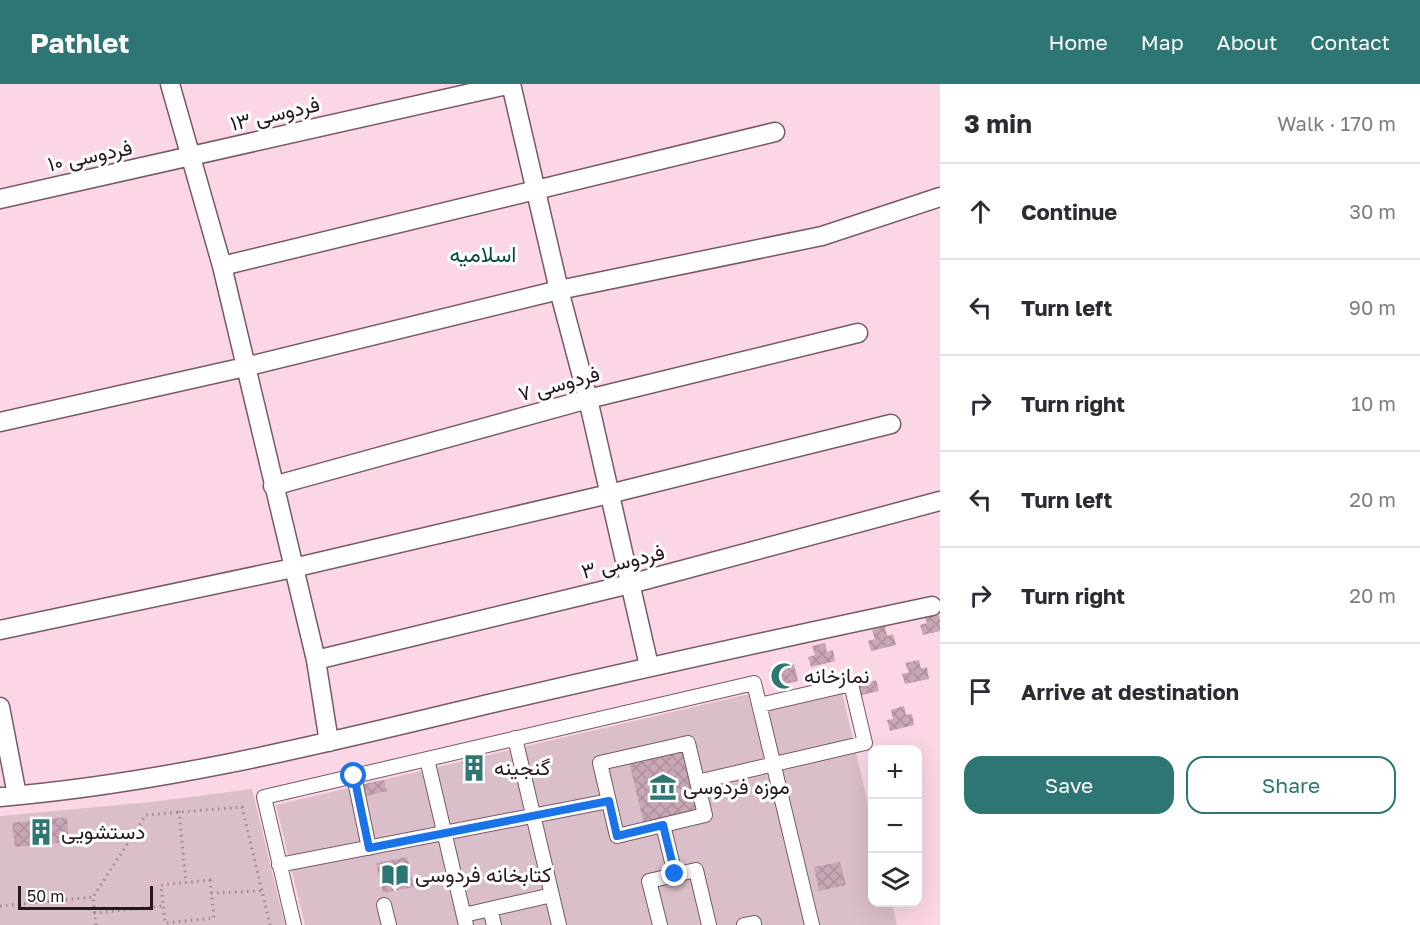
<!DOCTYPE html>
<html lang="en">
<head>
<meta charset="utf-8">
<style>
  body { margin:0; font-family:"Golos Text",Vazirmatn,sans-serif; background:#f2f2f3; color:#2b2b33 }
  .controls { position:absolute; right:18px; bottom:18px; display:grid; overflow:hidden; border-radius:12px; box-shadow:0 6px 24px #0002 }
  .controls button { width:54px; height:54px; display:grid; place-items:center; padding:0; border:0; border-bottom:2px solid #e1e1e2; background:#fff; color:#2b2b33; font:30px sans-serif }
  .scale { position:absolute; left:18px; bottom:15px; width:135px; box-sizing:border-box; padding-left:6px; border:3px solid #25181e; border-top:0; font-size:16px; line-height:21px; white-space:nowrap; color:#25181e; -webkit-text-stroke:4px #fff; paint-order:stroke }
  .stop { position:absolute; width:18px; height:18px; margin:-14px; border:4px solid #1a73e8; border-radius:50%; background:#fff }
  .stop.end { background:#1a73e8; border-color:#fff; box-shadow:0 2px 6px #0008 }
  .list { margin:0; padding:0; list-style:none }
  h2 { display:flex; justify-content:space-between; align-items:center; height:78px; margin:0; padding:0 24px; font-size:26px }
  h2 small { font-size:20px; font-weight:400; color:#7c7c81 }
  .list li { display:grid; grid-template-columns:39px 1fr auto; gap:18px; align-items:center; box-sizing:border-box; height:96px; padding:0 24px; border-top:2px solid #e1e1e2 }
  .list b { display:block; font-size:22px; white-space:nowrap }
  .list em { font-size:20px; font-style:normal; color:#7c7c81 }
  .actions { display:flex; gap:12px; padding:18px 24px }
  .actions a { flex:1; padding:14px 0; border:2px solid #2d7673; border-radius:18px; text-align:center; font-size:21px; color:#2d7673 }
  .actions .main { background:#2d7673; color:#fff }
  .icon { flex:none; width:33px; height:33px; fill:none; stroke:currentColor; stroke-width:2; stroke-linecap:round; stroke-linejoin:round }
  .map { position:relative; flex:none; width:940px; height:841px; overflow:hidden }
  header { display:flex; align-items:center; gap:36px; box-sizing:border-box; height:84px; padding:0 30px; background:#2d7673; color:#fff }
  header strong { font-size:28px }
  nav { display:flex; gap:33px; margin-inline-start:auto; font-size:21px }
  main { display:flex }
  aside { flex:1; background:#fff }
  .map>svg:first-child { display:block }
  .garden { fill:#dabfca }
  .building { fill:url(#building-cross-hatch) }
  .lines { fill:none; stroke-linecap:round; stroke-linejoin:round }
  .pedestrian-casing { stroke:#785967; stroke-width:16 }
  .minor-casing { stroke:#785967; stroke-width:21 }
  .path { stroke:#a18692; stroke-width:3; stroke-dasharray:1.5 4.5; stroke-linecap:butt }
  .pedestrian { stroke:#fff; stroke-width:14 }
  .minor { stroke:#fff; stroke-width:18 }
  .route { stroke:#1a73e8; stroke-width:8 }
  .labels { text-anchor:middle; stroke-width:6; stroke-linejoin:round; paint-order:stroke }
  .street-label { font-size:21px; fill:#25181e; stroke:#fff }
  .poi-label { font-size:21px; fill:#25181e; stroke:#fff; text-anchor:start }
  .neighbourhood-label { font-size:22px; fill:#094948; stroke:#fff }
</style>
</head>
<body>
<header>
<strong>Pathlet</strong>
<nav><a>Home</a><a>Map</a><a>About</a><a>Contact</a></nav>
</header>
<main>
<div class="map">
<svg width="940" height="841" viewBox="0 0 940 841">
  <defs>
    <pattern id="building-cross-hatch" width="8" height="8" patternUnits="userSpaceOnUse" patternTransform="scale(1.5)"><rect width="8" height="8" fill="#c9a6b6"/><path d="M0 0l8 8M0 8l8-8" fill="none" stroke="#ac8e9c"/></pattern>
  </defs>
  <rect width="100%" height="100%" fill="#fbd6e6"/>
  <!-- garden -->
  <path class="garden" d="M 842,608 L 872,737 L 872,818 L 892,819 L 897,841 L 305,841 L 276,721 L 749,610 L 754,628 Z
    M 252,705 L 285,841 L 0,841 L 0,732 L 151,718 Z"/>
  <!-- building -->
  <path class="building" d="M 937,526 L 940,535 L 940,547 L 923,551 L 920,541 L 927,539 L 923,530 Z
    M 885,542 L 887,552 L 893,550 L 896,561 L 871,567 L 868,557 L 875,555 L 872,546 Z
    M 825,559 L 827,568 L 833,566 L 835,577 L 811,583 L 808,573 L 815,571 L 812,562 Z
    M 919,576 L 921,585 L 927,583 L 929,595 L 905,600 L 902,590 L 909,588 L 905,579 Z
    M 794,580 L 798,597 L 774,603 L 769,586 Z
    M 868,589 L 871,598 L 876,596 L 879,607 L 854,613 L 852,603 L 858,601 L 856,592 Z
    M 904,622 L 906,631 L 912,630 L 914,641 L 890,647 L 887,636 L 893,635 L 891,626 Z
    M 682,665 L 697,728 L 644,740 L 629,678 Z
    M 482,673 L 486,691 L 466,695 L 462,677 Z
    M 384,696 L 387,707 L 362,713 L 359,701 Z
    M 67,733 L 69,758 L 15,763 L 12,739 Z
    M 407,773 L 414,803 L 383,809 L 376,779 Z
    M 840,778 L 846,801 L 819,807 L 814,783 Z"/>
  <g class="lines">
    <defs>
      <path id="pedestrian" d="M 515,654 L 559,841
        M 688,659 L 705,731 L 617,752 L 600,679 Z
        M 427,675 L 466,841
        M 354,692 L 369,764
        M 697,698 L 865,659 L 851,600 L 760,621
        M 663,741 L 675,790
        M 279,781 L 609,717
        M 384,821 L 389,841
        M 490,825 L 494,841
        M 464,831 L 552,811
        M 294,841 L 264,713 L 754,599 L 812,841
        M 660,841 L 649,797 L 696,786 L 709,841
        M 744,841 L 754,839 L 754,841"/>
      <path id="minor" d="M 170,0 L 222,182 L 316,576 L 329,658
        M 511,0 L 559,206 L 588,315 L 649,582
        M 0,115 L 511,0
        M 222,182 L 775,48
        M 0,338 L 245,283 L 559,206 L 822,152 L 940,113
        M 273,402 L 588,315 L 858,249
        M 0,546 L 293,484 L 609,410 L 891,340
        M 316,576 L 630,500 L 940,417
        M 0,623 L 17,711
        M 0,713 C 168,699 330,658 493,619 C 639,585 785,553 932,522"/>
    </defs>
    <!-- pedestrian casing -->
    <use href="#pedestrian" class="pedestrian-casing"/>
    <!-- minor casing -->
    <use href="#minor" class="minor-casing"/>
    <!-- path -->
    <path class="path" d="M 179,727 L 186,799
      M 210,796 L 214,834 L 165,839 L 161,801 Z
      M 211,809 L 262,807
      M 0,822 L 93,813
      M 94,829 L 163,822
      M 96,841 L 93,813 L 146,731 L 242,723 L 270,841"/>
    <!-- pedestrian -->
    <use href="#pedestrian" class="pedestrian"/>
    <!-- minor -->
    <use href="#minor" class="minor"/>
  </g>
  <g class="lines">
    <!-- route -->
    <path class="route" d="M 354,692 L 369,764 L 609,717 L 617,752 L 663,741 L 675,790"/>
  </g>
  <!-- icons -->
  <defs>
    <symbol id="mosque-bare" viewBox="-9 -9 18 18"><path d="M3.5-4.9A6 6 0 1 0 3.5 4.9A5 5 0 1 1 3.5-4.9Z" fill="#2d7673" stroke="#fff" stroke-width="2.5" paint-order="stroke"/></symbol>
    <symbol id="building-bare" viewBox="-9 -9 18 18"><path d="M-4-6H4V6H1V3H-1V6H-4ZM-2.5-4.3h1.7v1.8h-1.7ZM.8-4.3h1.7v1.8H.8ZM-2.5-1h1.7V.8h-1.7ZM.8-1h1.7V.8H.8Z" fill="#2d7673" stroke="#fff" stroke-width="2.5" paint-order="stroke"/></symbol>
    <symbol id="museum-bare" viewBox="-9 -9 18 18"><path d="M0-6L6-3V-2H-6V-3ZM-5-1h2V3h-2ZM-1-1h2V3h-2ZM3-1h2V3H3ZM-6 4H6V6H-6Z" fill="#2d7673" stroke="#fff" stroke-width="2.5" paint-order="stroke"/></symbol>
    <symbol id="library-bare" viewBox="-9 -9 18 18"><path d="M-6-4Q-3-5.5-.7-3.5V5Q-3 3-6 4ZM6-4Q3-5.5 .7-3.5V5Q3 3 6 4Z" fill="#2d7673" stroke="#fff" stroke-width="2.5" paint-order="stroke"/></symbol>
  </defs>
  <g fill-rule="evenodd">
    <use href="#mosque-bare" x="765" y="573" width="38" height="38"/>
    <use href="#building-bare" x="455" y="665" width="38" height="38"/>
    <use href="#museum-bare" x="644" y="684" width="38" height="38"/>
    <use href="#building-bare" x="22" y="729" width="38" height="38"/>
    <use href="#library-bare" x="376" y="772" width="38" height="38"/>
  </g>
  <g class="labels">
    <!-- street labels -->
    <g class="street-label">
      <text transform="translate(275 30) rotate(-13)" y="7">فردوسی ۱۳</text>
      <text transform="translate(90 72) rotate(-12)" y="7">فردوسی ۱۰</text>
      <text transform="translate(559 300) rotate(-15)" y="7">فردوسی ۷</text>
      <text transform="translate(623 478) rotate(-14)" y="7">فردوسی ۳</text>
    </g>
    <!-- poi labels -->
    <g class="poi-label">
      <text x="804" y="599">نمازخانه</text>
      <text x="494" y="691">گنجینه</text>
      <text x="683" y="710">موزه فردوسی</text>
      <text x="61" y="755">دستشویی</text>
      <text x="415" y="798">کتابخانه فردوسی</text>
    </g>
    <!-- neighbourhood labels -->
    <g class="neighbourhood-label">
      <text x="483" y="178">اسلامیه</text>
    </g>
  </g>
</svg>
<div class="controls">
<button>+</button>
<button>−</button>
<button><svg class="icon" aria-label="layers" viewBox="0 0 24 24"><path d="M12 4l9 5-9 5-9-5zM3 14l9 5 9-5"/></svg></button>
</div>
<div class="scale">50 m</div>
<div class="stop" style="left:354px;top:692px"></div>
<div class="stop end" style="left:675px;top:790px"></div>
</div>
<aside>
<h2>3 min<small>Walk · 170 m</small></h2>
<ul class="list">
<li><svg class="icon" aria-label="ahead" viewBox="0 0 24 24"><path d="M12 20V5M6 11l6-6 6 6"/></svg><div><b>Continue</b></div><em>30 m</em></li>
<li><svg class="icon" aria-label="left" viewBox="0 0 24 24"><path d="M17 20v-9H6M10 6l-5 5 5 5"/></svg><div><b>Turn left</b></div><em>90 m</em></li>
<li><svg class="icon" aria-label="right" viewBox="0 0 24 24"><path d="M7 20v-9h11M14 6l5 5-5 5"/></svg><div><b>Turn right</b></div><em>10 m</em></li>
<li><svg class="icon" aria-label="left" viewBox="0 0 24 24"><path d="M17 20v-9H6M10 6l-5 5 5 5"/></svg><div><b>Turn left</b></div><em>20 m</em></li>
<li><svg class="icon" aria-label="right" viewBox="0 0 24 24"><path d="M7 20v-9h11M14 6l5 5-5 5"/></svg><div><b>Turn right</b></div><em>20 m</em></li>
<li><svg class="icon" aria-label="arrive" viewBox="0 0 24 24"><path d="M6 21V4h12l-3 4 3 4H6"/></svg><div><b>Arrive at destination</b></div></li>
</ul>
<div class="actions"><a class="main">Save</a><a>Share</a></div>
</aside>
</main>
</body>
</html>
